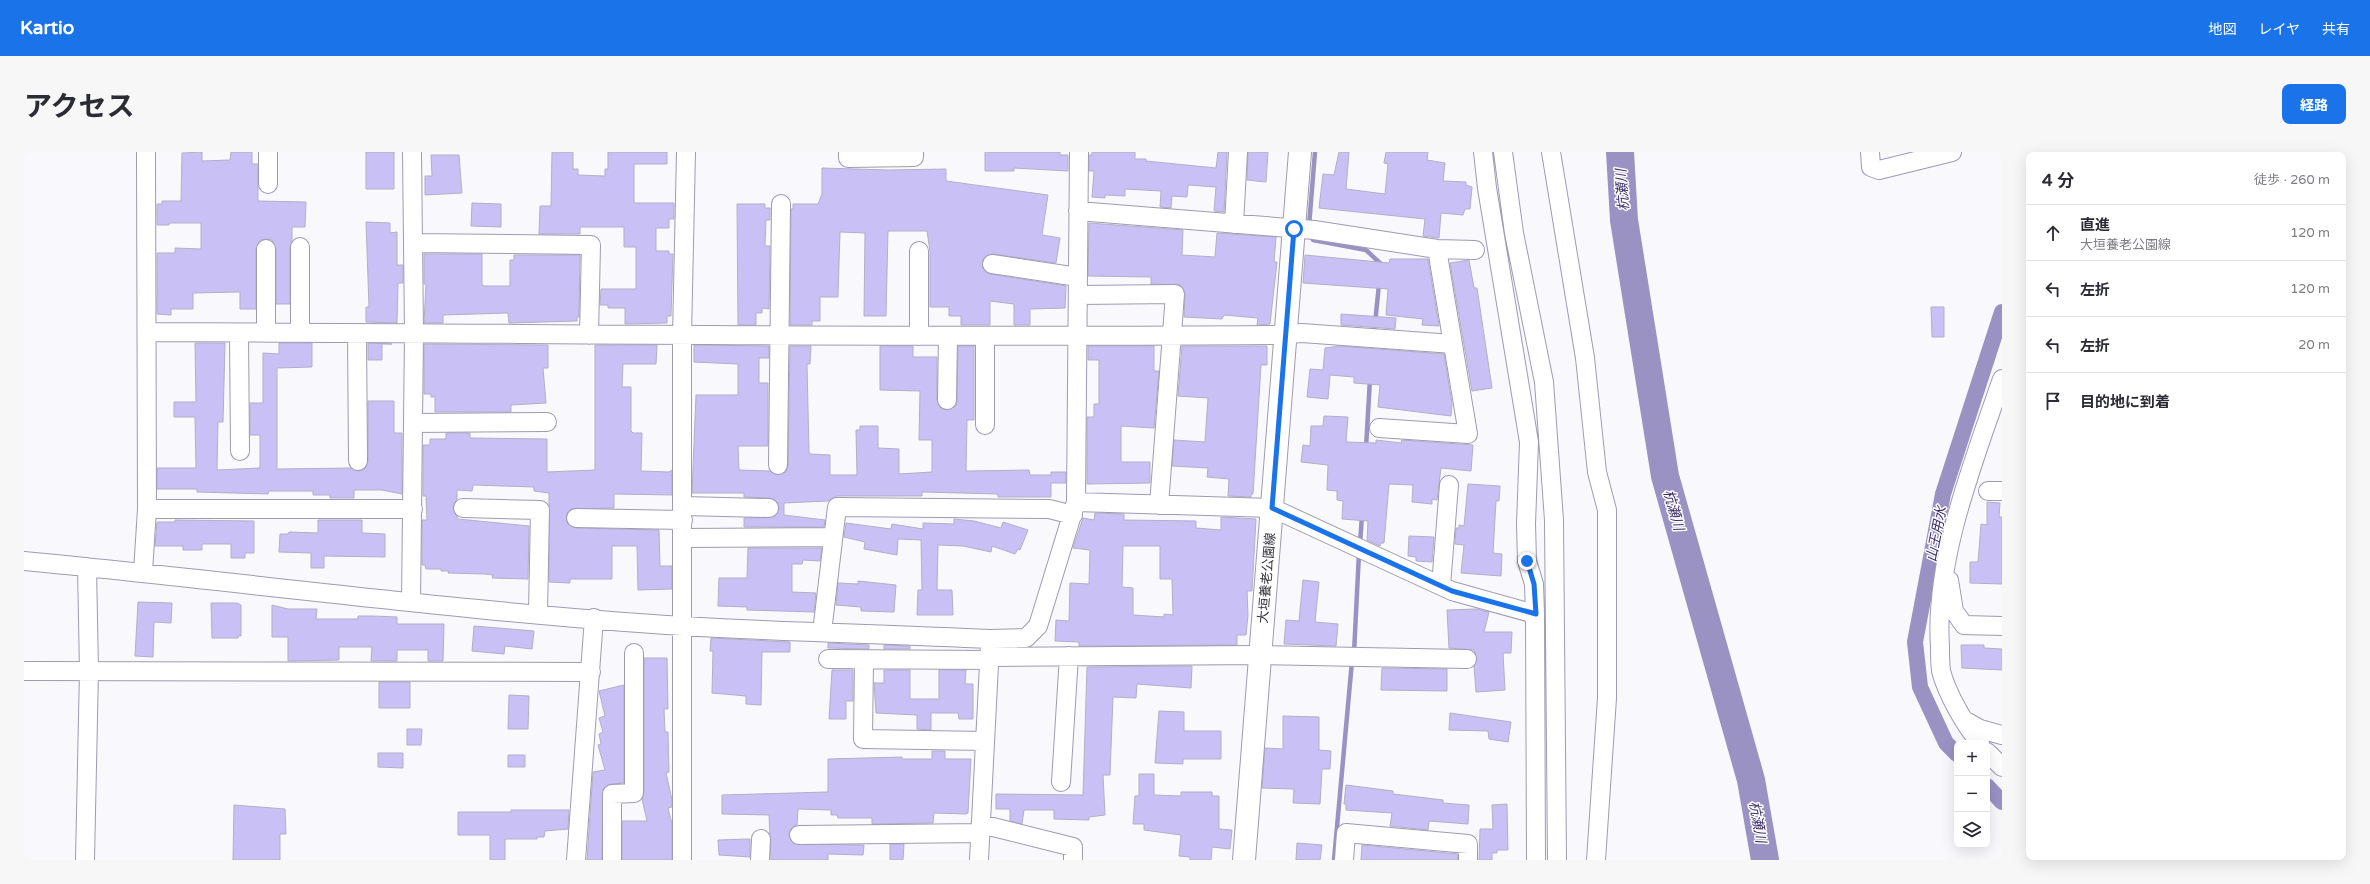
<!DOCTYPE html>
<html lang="ja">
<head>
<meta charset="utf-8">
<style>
  body { margin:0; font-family:"Varela Round","Noto Sans JP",sans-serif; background:#f7f7f7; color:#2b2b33 }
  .controls { position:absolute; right:12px; bottom:12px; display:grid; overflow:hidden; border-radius:8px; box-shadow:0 4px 16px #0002 }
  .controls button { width:36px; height:36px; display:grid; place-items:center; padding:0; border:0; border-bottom:1px solid #e1e1e2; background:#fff; color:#2b2b33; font:20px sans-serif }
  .stop { position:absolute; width:12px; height:12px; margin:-9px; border:3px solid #1a73e8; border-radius:50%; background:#fff }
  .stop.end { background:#1a73e8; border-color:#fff; box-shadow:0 1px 4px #0008 }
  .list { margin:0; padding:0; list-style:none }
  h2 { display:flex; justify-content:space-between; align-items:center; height:52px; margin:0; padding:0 16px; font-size:17px }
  h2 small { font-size:13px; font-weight:400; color:#7c7c81 }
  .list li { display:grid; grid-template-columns:26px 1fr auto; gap:12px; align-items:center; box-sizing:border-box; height:56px; padding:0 16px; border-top:1px solid #e1e1e2 }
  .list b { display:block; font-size:15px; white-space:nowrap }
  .list p { margin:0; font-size:13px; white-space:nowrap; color:#7c7c81 }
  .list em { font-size:13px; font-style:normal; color:#7c7c81 }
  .icon { flex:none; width:22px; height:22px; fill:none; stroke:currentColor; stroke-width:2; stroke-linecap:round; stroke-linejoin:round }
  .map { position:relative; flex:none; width:1978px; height:708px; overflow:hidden; border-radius:8px }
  header { display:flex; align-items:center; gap:24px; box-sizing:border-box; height:56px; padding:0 20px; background:#1a73e8; color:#fff }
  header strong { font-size:19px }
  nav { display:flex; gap:22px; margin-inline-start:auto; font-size:14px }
  .intro { display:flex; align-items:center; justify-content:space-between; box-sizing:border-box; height:96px; padding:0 24px }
  h1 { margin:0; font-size:28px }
  .button { padding:10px 18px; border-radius:8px; background:#1a73e8; color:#fff; font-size:14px; font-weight:700 }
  main { display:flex; gap:24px; padding:0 24px }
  aside { flex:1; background:#fff; border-radius:8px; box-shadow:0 4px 16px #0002 }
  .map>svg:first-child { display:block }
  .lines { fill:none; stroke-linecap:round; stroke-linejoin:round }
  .stream { stroke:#9992c3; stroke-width:4.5 }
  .canal { stroke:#9992c3; stroke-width:16 }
  .river { stroke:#9992c3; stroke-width:28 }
  .building { fill:#c9c1f5; stroke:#b2afc6; fill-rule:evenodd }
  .minor-casing { stroke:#9e9bb2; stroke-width:20 }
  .major-casing { stroke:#9e9bb2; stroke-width:24 }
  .minor { stroke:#fff; stroke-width:18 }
  .major { stroke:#fff; stroke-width:22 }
  .route { stroke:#1a73e8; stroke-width:5 }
  .labels { text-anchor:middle; stroke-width:3; stroke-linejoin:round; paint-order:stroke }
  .street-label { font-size:13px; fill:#31303a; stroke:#fff }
  .water-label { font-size:14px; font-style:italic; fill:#3d2e6b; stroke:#fff }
</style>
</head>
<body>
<header>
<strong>Kartio</strong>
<nav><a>地図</a><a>レイヤ</a><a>共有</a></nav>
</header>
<div class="intro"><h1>アクセス</h1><a class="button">経路</a></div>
<main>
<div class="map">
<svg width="1978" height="708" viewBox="0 0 1978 708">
  <rect width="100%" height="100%" fill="#f8f8fd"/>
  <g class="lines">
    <!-- stream -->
    <path class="stream" d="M 1285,74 L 1291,0
      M 1287,81 L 1289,88 L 1342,98 L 1357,112 L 1357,114
      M 1350,182 L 1355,132
      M 1342,296 L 1346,227
      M 1336,392 L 1338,363
      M 1330,501 L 1335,401
      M 1310,708 L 1328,509"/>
    <!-- canal -->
    <path class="canal" d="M 1933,602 L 1922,591 L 1896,535 L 1891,490 L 1919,342 L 1978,160
      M 1963,634 L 1978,650"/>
    <!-- river -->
    <path class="river" d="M 1596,0 L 1600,68 L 1641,324 L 1727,628 L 1741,708"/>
  </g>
  <!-- building -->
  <path class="building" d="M 178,0 L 178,9 L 206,8 L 207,0 L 228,0 L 228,12 L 234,12 L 234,49 L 282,50 L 281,75 L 268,75 L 268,88 L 266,95 L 266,152 L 252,152 L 252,97 L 248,88 L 242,87 L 236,88 L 232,97 L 232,157 L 216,157 L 216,140 L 169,141 L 169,157 L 147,157 L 147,163 L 133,162 L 133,101 L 151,101 L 151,96 L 177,97 L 177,71 L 145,71 L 145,73 L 133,73 L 133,52 L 138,52 L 138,49 L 157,49 L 158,1 Z
    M 342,0 L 370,0 L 370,37 L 342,37 Z
    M 528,0 L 549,0 L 549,17 L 554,17 L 554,23 L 581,24 L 581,17 L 584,17 L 584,0 L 643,0 L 643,12 L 610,12 L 610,51 L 650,51 L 650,67 L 645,67 L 645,76 L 632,76 L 632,99 L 645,99 L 645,102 L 649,102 L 647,164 L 643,164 L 643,171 L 601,172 L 601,156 L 584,156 L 584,153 L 576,153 L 577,137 L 612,137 L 612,95 L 600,95 L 600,75 L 556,75 L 556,82 L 515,82 L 516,54 L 527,54 Z
    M 961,0 L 1036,0 L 1036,3 L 1044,3 L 1044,19 L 990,16 L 990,19 L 961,19 Z
    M 1068,0 L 1111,0 L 1111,7 L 1122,7 L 1122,9 L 1192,16 L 1194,0 L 1203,0 L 1200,60 L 1190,59 L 1192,35 L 1164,33 L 1163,45 L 1148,44 L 1147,56 L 1136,55 L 1137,39 L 1101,37 L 1101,44 L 1081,43 L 1081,46 L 1068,45 L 1070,19 L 1065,19 L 1065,3 L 1068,3 Z
    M 1224,0 L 1244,0 L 1242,30 L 1223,28 Z
    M 1315,0 L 1325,0 L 1322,37 L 1361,42 L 1364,12 L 1360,11 L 1362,0 L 1404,0 L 1403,8 L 1421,11 L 1419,29 L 1442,30 L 1442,33 L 1448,35 L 1446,57 L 1441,57 L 1439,63 L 1417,61 L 1415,86 L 1399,84 L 1401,67 L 1295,56 L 1299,22 L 1310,23 Z
    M 407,3 L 435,3 L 438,41 L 401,43 L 401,24 L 408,24 Z
    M 798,16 L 865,18 L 922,17 L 922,29 L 1024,43 L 1018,83 L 1036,86 L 1032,111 L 969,102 L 960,106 L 958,115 L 966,122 L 1042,134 L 1041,156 L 1006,157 L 1006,173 L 990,173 L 990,152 L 966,149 L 966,173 L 937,173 L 937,164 L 925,164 L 925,155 L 906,155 L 906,99 L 903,79 L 864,79 L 862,164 L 840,164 L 841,81 L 816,80 L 814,145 L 796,145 L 796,169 L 788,169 L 788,173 L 766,173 L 767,57 L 769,57 L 769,52 L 794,52 L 798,42 Z
    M 448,51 L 477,52 L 477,75 L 447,74 Z
    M 713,52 L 741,52 L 741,56 L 746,56 L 746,68 L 742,68 L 741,94 L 746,94 L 745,157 L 738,156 L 738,161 L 732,161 L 732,173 L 714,173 Z
    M 342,70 L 366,71 L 366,81 L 373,80 L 373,113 L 379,113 L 379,131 L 374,131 L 373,171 L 342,170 L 342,155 L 345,155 Z
    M 1065,71 L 1159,78 L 1158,103 L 1191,105 L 1193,81 L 1252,85 L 1250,110 L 1253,110 L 1246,172 L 1233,173 L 1234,166 L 1200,163 L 1198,167 L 1160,165 L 1161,142 L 1156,133 L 1127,132 L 1127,125 L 1064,124 Z
    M 400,102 L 458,102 L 458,133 L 461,134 L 486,134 L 486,108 L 490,108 L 490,103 L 556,103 L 555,165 L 553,165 L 553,169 L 485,171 L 484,161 L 419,163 L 419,171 L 400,171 L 402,132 L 400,132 Z
    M 1281,103 L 1365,111 L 1366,107 L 1404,107 L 1415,174 L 1398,173 L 1399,167 L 1362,163 L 1364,137 L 1279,131 Z
    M 1445,108 L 1450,136 L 1453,136 L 1468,236 L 1448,239 L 1426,111 Z
    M 1907,155 L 1920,155 L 1920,185 L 1908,185 Z
    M 1317,162 L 1372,166 L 1371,177 L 1317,173 Z
    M 171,191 L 201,191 L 199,270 L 194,270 L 193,318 L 236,316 L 236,283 L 226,283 L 226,251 L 239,251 L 239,201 L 255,202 L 255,191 L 288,191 L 288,215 L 253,216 L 253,317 L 327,316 L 334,319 L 340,318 L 344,309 L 344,249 L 370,249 L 370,281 L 378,281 L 378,342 L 358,338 L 330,338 L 330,346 L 306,346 L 306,343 L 289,343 L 289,339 L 245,339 L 244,342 L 173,340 L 173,337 L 133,337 L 133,316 L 172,316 L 171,265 L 150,265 L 150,250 L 172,250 Z
    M 344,191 L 368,192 L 358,192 L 358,208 L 344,208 Z
    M 400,192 L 524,193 L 524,216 L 519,216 L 522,251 L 487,253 L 487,260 L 411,260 L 411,245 L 407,245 L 407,242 L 400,242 Z
    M 571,193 L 633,193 L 632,212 L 599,212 L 598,235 L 607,235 L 607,279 L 609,281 L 618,281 L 617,319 L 645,320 L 648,318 L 648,343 L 590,342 L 590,356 L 547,357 L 543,361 L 543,371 L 552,376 L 635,378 L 636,414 L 648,414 L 648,437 L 614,438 L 613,394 L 588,394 L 588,427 L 546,427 L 546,431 L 525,430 L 525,341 L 510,339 L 510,335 L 449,333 L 448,339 L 433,338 L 433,347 L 429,355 L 434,367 L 505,374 L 504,427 L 468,426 L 469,423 L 460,422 L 424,421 L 425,419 L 417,419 L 417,417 L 402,417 L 401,413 L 398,413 L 398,368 L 403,368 L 402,344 L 399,344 L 399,293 L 406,293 L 406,287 L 422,287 L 422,281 L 446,281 L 446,286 L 523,287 L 523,320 L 571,318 Z
    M 670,193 L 745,194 L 745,206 L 735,206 L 735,231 L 744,231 L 744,294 L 714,294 L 715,318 L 746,319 L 753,323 L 762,320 L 764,313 L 766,194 L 787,194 L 786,212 L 783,212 L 785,300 L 786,302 L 806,303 L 806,323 L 833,323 L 832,278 L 836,278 L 836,274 L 854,274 L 854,296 L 875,297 L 875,322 L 908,320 L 908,288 L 895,288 L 896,239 L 856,238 L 856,194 L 889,194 L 889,205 L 913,205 L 913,248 L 917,257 L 923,258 L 932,254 L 933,249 L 934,194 L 950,194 L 950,268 L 943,268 L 942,319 L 1005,318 L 1006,323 L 1027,323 L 1027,320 L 1042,320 L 1042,331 L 1027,331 L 1027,345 L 974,345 L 974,342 L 898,340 L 898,344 L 813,344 L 804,349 L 760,351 L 760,363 L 801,368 L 800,375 L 720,375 L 720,366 L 750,365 L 755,357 L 754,351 L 746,346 L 720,345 L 720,341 L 668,341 L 672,243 L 714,243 L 714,212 L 670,210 Z
    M 1064,194 L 1130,194 L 1130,219 L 1135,219 L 1130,276 L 1097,274 L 1097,310 L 1126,310 L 1126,331 L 1063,332 L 1063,265 L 1070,265 L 1070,252 L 1075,252 L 1075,208 L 1064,208 Z
    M 1158,194 L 1243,194 L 1243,213 L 1237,213 L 1229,342 L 1227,342 L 1227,345 L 1204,344 L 1205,327 L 1183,325 L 1184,316 L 1148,314 L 1150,288 L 1181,290 L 1182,275 L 1184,246 L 1154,244 Z
    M 1316,194 L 1420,202 L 1428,252 L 1427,264 L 1354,255 L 1356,233 L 1330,231 L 1330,225 L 1306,223 L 1304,247 L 1283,245 L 1286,217 L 1299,218 L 1301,196 Z
    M 1300,264 L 1324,265 L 1322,290 L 1352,291 L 1352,288 L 1377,291 L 1378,288 L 1449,293 L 1447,319 L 1417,316 L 1413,348 L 1408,347 L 1408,352 L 1388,350 L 1389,333 L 1365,332 L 1360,391 L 1357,391 L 1356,394 L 1343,388 L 1344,369 L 1318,367 L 1319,349 L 1313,348 L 1313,339 L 1303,338 L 1304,313 L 1277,310 L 1279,293 L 1286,294 L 1287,274 L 1299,274 Z
    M 1444,332 L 1476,334 L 1475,349 L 1472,349 L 1469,401 L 1478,402 L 1477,424 L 1437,421 L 1440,393 L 1431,392 L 1432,376 L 1435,376 L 1435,373 L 1440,374 Z
    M 1963,350 L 1976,351 L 1975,365 L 1978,365 L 1978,432 L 1946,431 L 1946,410 L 1954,410 L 1957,372 L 1963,373 Z
    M 1071,361 L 1100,362 L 1100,368 L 1172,369 L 1172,376 L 1197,378 L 1197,365 L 1232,367 L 1228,439 L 1223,439 L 1224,463 L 1222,483 L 1213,483 L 1213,493 L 1055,494 L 1055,490 L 1031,489 L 1032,468 L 1045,469 L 1046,431 L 1065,432 L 1066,398 L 1049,396 L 1059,366 L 1070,368 ZM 1099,394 L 1136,394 L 1136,427 L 1148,427 L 1149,463 L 1140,462 L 1140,465 L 1109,463 L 1109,436 L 1098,435 Z
    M 930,367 L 950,369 L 977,376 L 979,370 L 1004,378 L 996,398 L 994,397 L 991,402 L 968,394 L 967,400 L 939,394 L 914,393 L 913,438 L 928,438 L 929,463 L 893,463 L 894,438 L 898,438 L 897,388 L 874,387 L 873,403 L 840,397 L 841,390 L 820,385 L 822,371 L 867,377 L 868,372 L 899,377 L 899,371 L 930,372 Z
    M 151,368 L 230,369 L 230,401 L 221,401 L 221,406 L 207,406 L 207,392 L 178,392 L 178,398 L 159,398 L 159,394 L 131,394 L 133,370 L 151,370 Z
    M 294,368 L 338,368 L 338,381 L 361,382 L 361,405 L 300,404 L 300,416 L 287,416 L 287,401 L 255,400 L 256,382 L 264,382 L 265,380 L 294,381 Z
    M 1385,384 L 1410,385 L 1408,410 L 1392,409 L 1392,405 L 1384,404 Z
    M 724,396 L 798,396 L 796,409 L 779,408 L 778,412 L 768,412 L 768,440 L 792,441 L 790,460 L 723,458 L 723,455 L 694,454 L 695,426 L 723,426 Z
    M 1279,428 L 1295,430 L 1291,470 L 1314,472 L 1312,494 L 1260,492 L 1262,468 L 1275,469 Z
    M 834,429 L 872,433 L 870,460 L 837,459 L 837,455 L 812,453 L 814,431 L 834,432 Z
    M 114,450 L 148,451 L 147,471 L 130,470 L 129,505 L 111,504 Z
    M 187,451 L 213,451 L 217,453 L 217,484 L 214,484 L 214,486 L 188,486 Z
    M 248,453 L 264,457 L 293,457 L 292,467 L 334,467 L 334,464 L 349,464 L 373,465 L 373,472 L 420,472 L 419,509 L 404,509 L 404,498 L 373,498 L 373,509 L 347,509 L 348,495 L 315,495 L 315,508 L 264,509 L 264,485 L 248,485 Z
    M 1452,457 L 1465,460 L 1460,480 L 1488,480 L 1487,501 L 1479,501 L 1481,538 L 1452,540 L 1450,514 L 1453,507 L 1450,498 L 1425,496 L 1423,458 Z
    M 450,474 L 510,479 L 508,497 L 481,494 L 480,502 L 448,499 Z
    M 687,486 L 766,490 L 766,500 L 738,500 L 737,553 L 722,552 L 722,544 L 688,541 L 689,499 L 686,499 Z
    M 804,491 L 845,493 L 845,497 L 804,496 Z
    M 860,493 L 886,494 L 886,497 L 860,497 Z
    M 1937,493 L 1960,493 L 1960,496 L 1978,497 L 1978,518 L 1938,516 Z
    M 620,506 L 643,506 L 644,557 L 640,557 L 641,580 L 644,580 L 645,620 L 642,621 L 648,648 L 648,655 L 644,656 L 648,672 L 648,708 L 598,708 L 598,669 L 623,669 L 618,647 L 620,641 Z
    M 1168,514 L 1167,536 L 1113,532 L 1112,546 L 1089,545 L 1086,623 L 1079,623 L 1081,663 L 1065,665 L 1065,668 L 1030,667 L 1030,658 L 1000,658 L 998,672 L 986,669 L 986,657 L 972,657 L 972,642 L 1059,643 L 1063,515 Z
    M 1358,516 L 1423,517 L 1423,539 L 1357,538 Z
    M 808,518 L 829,518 L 829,549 L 822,549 L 822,567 L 805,567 Z
    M 860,518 L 886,518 L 886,547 L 915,547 L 915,518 L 942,518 L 941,532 L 949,532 L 949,567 L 935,567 L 934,561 L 907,561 L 907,578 L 893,577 L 893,563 L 852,561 L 850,531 L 860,531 Z
    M 355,530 L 386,530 L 386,556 L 355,556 Z
    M 600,533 L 600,631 L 587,632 L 579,637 L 578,708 L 563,708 L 569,620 L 581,618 L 574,593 L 577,592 L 575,582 L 579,580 L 575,566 L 581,564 L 575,539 Z
    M 485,543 L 505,544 L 504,577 L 484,577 Z
    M 1135,559 L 1160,560 L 1160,579 L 1197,579 L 1197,607 L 1159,607 L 1159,612 L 1131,611 Z
    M 1426,561 L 1487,570 L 1484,590 L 1465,587 L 1464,579 L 1425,578 Z
    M 1259,564 L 1295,565 L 1295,598 L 1307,599 L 1306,617 L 1298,617 L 1296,652 L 1269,651 L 1270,637 L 1238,636 L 1241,596 L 1259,597 Z
    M 383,577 L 398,577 L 397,593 L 383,593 Z
    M 908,599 L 921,599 L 921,607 L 947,607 L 944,661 L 942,662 L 910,661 L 909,671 L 848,672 L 848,666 L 814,666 L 813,663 L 807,663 L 807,658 L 774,657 L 773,673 L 766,678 L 765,683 L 770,692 L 840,693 L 839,703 L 804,702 L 804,708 L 747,708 L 745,663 L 698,662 L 698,643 L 804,640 L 804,607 L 878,605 L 878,607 L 908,607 Z
    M 354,601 L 379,601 L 379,616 L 354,615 Z
    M 484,603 L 501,603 L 501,615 L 484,615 Z
    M 1115,622 L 1130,622 L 1130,643 L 1157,644 L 1157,640 L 1188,640 L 1188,644 L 1195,644 L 1195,677 L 1208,678 L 1206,697 L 1188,695 L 1187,708 L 1166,708 L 1166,705 L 1155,704 L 1157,683 L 1120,678 L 1120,672 L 1109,672 L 1111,644 L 1115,644 Z
    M 1322,633 L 1369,639 L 1369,642 L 1419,648 L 1419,651 L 1445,653 L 1444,672 L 1405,669 L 1404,678 L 1366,674 L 1368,661 L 1322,658 L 1322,652 L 1320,652 Z
    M 1483,652 L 1484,698 L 1473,698 L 1473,701 L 1468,701 L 1468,708 L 1455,708 L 1456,677 L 1469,677 L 1468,653 Z
    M 210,653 L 261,657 L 262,682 L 256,682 L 256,708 L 209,708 Z
    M 487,658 L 545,658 L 544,677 L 521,679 L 520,685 L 513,685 L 513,687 L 481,687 L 481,708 L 466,708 L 466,683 L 434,683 L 434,660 L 487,660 Z
    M 726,687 L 726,705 L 695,703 L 694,688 Z
    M 1273,691 L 1298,693 L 1296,708 L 1272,708 Z
    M 866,692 L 880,692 L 879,708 L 866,708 Z
    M 1338,693 L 1434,702 L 1434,708 L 1337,708 Z"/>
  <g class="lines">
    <defs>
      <path id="minor" d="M 244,0 L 244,32
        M 824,0 L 824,6 L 890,5 L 890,0
        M 1459,0 L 1463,36 L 1505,290 L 1502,372 L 1503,409 L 1510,432 L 1511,462 L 1512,708
        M 1479,0 L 1490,81 L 1520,230 L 1530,368 L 1533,708
        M 1527,0 L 1561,206 L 1573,320 L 1583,358 L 1583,546 L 1572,708
        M 1846,0 L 1847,15 L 1855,18 L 1928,0
        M 1054,59 L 1290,78 L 1413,97 L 1451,98
        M 1210,72 L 1214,0
        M 389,91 L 567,93 L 565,183
        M 242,97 L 242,181
        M 895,99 L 895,184
        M 968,112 L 1054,125
        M 1054,143 L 1151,142 L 1135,353
        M 123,180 C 498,181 873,186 1249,183 L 1278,181 L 1429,192
        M 215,181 L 216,299
        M 276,181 L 276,95
        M 333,181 L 334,309
        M 961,184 L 961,273
        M 923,248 L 924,184
        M 389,271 L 523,270
        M 1355,276 L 1444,282 L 1413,97
        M 754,313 L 757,52
        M 1964,339 L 1978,339
        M 1052,350 L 1248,356 L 1428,439 L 1511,462
        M 659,354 L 745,356
        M 439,356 L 516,358 L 514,461
        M 123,357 L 389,357
        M 552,366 L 659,368
        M 659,386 L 809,385
        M 0,409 C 220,430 439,460 659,474 C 761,480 864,482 966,487 L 1002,486 L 1014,474 L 1052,350 L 1055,0
        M 119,420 L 123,357 L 122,0
        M 1925,428 L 1930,459 L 1940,473 L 1978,474
        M 1417,434 L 1425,333
        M 387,450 L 390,180 L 388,0
        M 798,480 L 813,355 L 1025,357 L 1049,363
        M 965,505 L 1235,503 L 1443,507
        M 804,507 L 965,508
        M 840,508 L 839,587 L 961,589
        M 0,519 L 567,520
        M 1940,568 L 1956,577 L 1978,583
        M 1956,591 C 1941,573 1923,542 1917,519 C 1916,511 1916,502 1916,495 C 1910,407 1950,309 1978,227
        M 1963,600 L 1978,615
        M 1037,630 L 1045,504
        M 957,672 L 1049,695 L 1049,708
        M 775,683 L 957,681
        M 61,708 L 65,519 L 63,415
        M 552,708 L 570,466
        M 588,708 L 588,642 L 610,641 L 610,501
        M 658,708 L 658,184 L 662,0
        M 736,708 L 737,687
        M 955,708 L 966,493
        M 1320,708 L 1322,681 L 1444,692 L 1444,708"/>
      <path id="major" d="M 1220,708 L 1276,0"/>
    </defs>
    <!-- minor casing -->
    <use href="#minor" class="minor-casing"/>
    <!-- major casing -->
    <use href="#major" class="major-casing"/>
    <!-- minor -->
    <use href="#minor" class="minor"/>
    <!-- major -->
    <use href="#major" class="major"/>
  </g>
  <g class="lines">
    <!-- route -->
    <path class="route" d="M 1270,77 L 1248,356 L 1428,439 L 1512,462 L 1510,432 L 1503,409"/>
  </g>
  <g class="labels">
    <!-- street labels -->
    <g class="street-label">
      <text transform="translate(1242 426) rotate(-85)" y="5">大垣養老公園線</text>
    </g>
    <!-- water labels -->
    <g class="water-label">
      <text transform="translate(1598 38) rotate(-94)" y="5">杭瀬川</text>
      <text transform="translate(1650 358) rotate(74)" y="5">杭瀬川</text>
      <text transform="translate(1912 382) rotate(-79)" y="5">山王用水</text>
      <text transform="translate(1734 670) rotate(80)" y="5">杭瀬川</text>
    </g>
  </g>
</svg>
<div class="controls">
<button>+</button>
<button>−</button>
<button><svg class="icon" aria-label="layers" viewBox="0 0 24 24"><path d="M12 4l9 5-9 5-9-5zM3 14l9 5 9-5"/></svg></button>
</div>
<div class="stop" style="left:1270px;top:77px"></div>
<div class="stop end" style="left:1503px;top:409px"></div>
</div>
<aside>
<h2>4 分<small>徒歩 · 260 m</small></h2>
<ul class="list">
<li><svg class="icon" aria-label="ahead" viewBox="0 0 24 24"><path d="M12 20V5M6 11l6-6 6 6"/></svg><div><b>直進</b><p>大垣養老公園線</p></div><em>120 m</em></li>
<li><svg class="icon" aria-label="left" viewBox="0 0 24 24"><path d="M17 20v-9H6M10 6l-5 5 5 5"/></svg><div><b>左折</b></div><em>120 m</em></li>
<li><svg class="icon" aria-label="left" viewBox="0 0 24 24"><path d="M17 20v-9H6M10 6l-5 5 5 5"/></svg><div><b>左折</b></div><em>20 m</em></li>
<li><svg class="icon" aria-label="arrive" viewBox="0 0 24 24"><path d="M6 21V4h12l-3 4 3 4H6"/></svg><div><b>目的地に到着</b></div></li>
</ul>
</aside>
</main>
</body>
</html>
